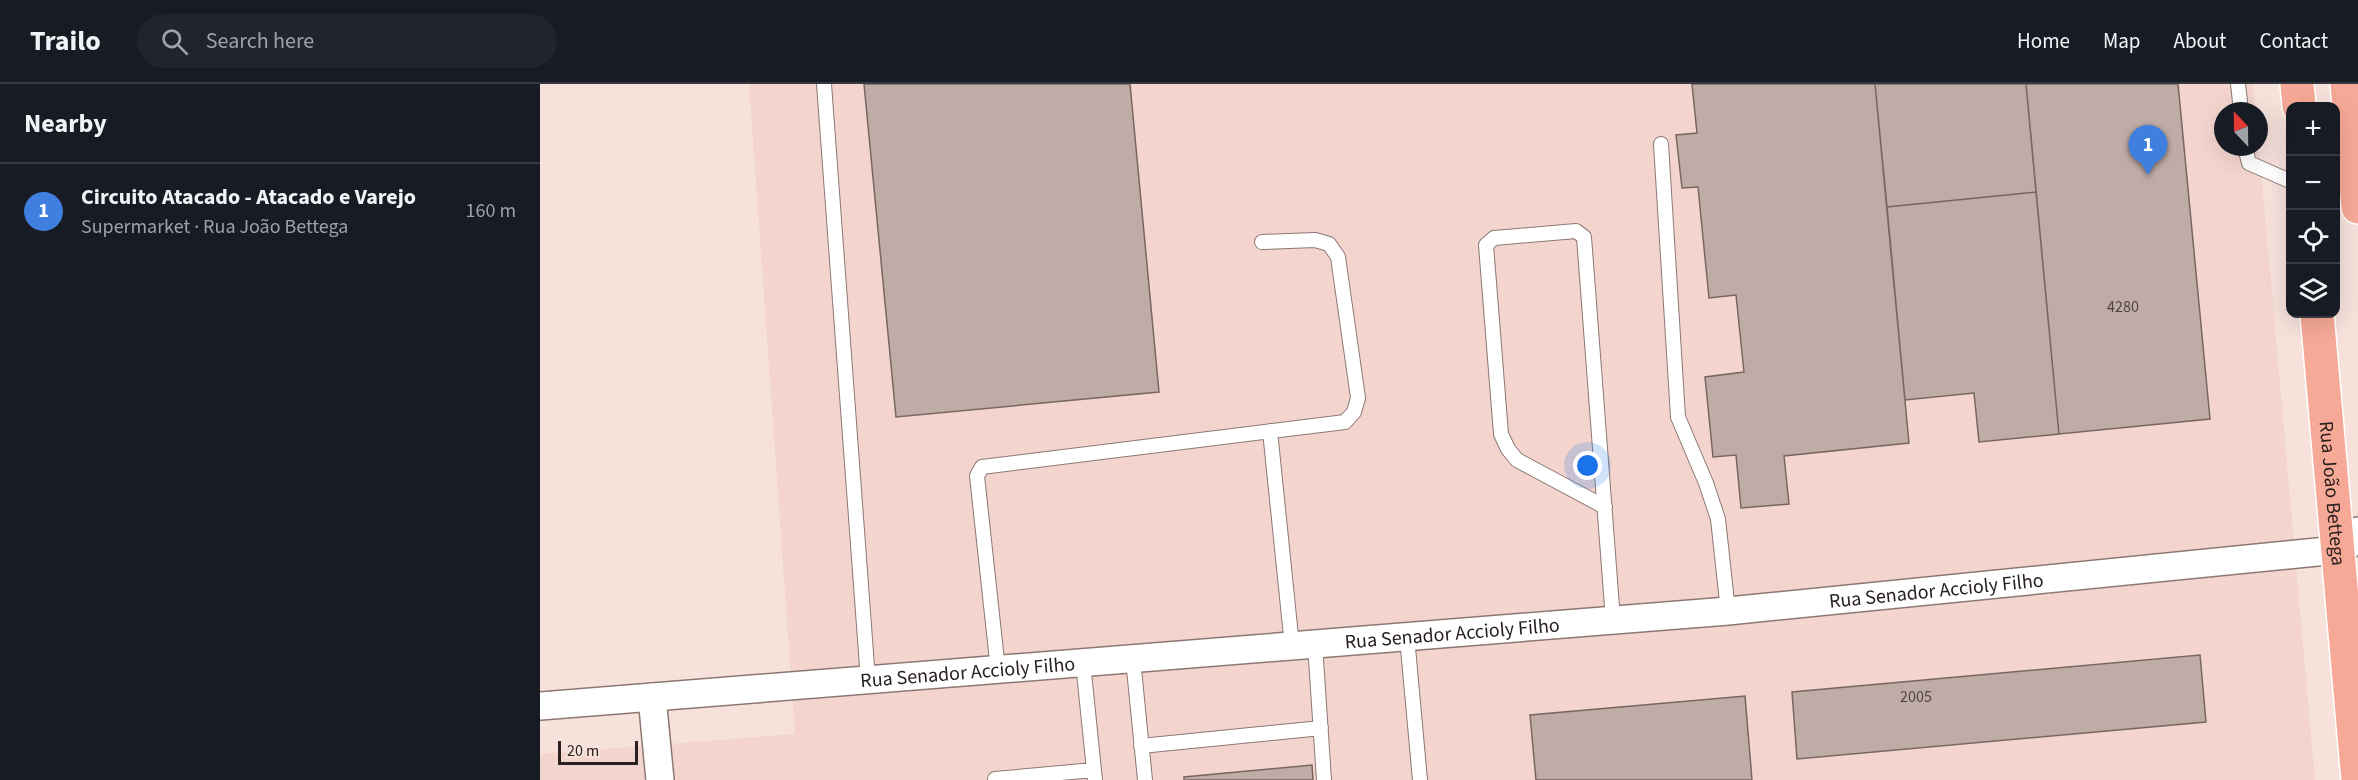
<!DOCTYPE html>
<html lang="en">
<head>
<meta charset="utf-8">
<style>
  body { margin:0; font-family:"Source Sans 3",sans-serif; background:#20242c; color:#f1f3f6 }
  .controls { position:absolute; right:18px; top:18px; display:grid; overflow:hidden; border-radius:12px; box-shadow:0 6px 24px #0002 }
  .controls button { width:54px; height:54px; display:grid; place-items:center; padding:0; border:0; border-bottom:2px solid #363941; background:#171b24; color:#f1f3f6; font:30px sans-serif }
  .compass { position:absolute; left:1674px; top:18px; width:54px; height:54px; border-radius:50%; background:#171b24; box-shadow:0 6px 24px #0002; rotate:338deg }
  .scale { position:absolute; left:18px; bottom:15px; width:80px; box-sizing:border-box; padding-left:6px; border:3px solid #29211f; border-top:0; font-size:16px; line-height:21px; white-space:nowrap; color:#29211f; -webkit-text-stroke:4px #f6e1db; paint-order:stroke }
  .you { position:absolute; left:1048px; top:382px; width:21px; height:21px; margin:-15px; border:4px solid #fff; border-radius:50%; background:#1a73e8; box-shadow:0 0 0 9px #1a73e833 }
  .badge { display:grid; place-items:center; width:39px; height:39px; border-radius:50%; background:#7c3aed; color:#fff; font-size:20px; font-weight:700 }
  .pin { position:absolute; translate:-50% -50px; filter:drop-shadow(0 2px 3px #0008) }
  .pin::after { content:''; position:absolute; top:32px; width:21px; height:18px; background:inherit; clip-path:polygon(0 0,100% 0,50% 100%) }
  .list { margin:0; padding:0; list-style:none }
  h2 { display:flex; justify-content:space-between; align-items:center; height:78px; margin:0; padding:0 24px; font-size:26px }
  h2 small { font-size:20px; font-weight:400; color:#9ea1a6 }
  .list li { display:grid; grid-template-columns:39px 1fr auto; gap:18px; align-items:center; box-sizing:border-box; height:96px; padding:0 24px; border-top:2px solid #363941 }
  .list b { display:block; font-size:22px; white-space:nowrap }
  .list p { margin:0; font-size:20px; white-space:nowrap; color:#9ea1a6 }
  .list em { font-size:20px; font-style:normal; color:#9ea1a6 }
  .icon { flex:none; width:33px; height:33px; fill:none; stroke:currentColor; stroke-width:2; stroke-linecap:round; stroke-linejoin:round }
  .map { position:relative; flex:none; width:1818px; height:696px; overflow:hidden }
  header { display:flex; align-items:center; gap:36px; box-sizing:border-box; height:84px; padding:0 30px; background:#171b24; border-bottom:2px solid #363941 }
  header strong { font-size:28px }
  nav { display:flex; gap:33px; margin-inline-start:auto; font-size:21px }
  .search { width:420px; height:54px; background:#20242c; display:flex; align-items:center; gap:15px; box-sizing:border-box; padding:0 21px; border-radius:33px; color:#9ea1a6; font-size:22px }
  main { display:flex }
  aside { flex:1; background:#171b24 }
  .map>svg:first-child { display:block }
  .built { fill:#f3d5ce }
  .building { fill:#c0aca7; stroke:#786661; stroke-width:1.5 }
  .lines { fill:none; stroke-linecap:round; stroke-linejoin:round }
  .service-casing { stroke:#8b7873; stroke-width:16 }
  .minor-casing { stroke:#8b7873; stroke-width:30 }
  .tertiary-casing { stroke:#8b7873; stroke-width:36 }
  .primary-casing { stroke:#fff; stroke-width:36 }
  .service { stroke:#fff; stroke-width:14 }
  .minor { stroke:#fff; stroke-width:27 }
  .tertiary { stroke:#fff; stroke-width:33 }
  .primary { stroke:#f7a997; stroke-width:33 }
  .labels { text-anchor:middle; stroke-width:5; stroke-linejoin:round; paint-order:stroke }
  .number-label { font-size:16px; fill:#4f4441 }
  .street-label { font-size:20px; fill:#29211f; stroke:#f6e1db }
</style>
</head>
<body>
<header>
<strong>Trailo</strong>
<div class="search"><svg class="icon" aria-label="search" viewBox="0 0 24 24"><circle cx="10" cy="10" r="6"/><path d="M15 15l6 6"/></svg>Search here</div>
<nav><a>Home</a><a>Map</a><a>About</a><a>Contact</a></nav>
</header>
<main>
<aside>
<h2>Nearby<small></small></h2>
<ul class="list">
<li><span class="badge" style="background:#3f7fe0">1</span><div><b>Circuito Atacado - Atacado e Varejo</b><p>Supermarket · Rua João Bettega</p></div><em>160 m</em></li>
</ul>
</aside>
<div class="map">
<svg width="1818" height="696" viewBox="0 0 1818 696">
  <rect width="100%" height="100%" fill="#f6e1db"/>
  <!-- built -->
  <path class="built" d="M 209,0 L 1713,0 L 1715,27 L 1683,27 L 1683,63 L 1719,63 L 1775,696 L 0,696 L 0,670 L 255,650 Z"/>
  <!-- building -->
  <path class="building" d="M 324,0 L 590,0 L 619,308 L 356,333 Z
    M 1152,0 L 1335,0 L 1369,359 L 1244,372 L 1249,420 L 1201,424 L 1196,371 L 1173,373 L 1165,293 L 1204,288 L 1196,211 L 1169,214 L 1158,103 L 1142,104 L 1136,51 L 1157,49 Z
    M 1335,0 L 1486,0 L 1496,108 L 1347,123 Z
    M 1486,0 L 1638,0 L 1670,335 L 1519,350 Z
    M 1496,108 L 1519,350 L 1439,358 L 1434,309 L 1365,316 L 1347,123 Z
    M 1660,571 L 1666,638 L 1257,675 L 1252,608 Z
    M 1205,612 L 1212,696 L 996,696 L 990,631 Z
    M 772,681 L 773,696 L 644,696 L 644,693 Z"/>
  <g class="lines">
    <defs>
      <path id="service" d="M 284,0 L 328,596
        M 1698,0 L 1701,27
        M 1121,60 L 1138,333 L 1166,399 L 1178,435 L 1188,527
        M 1705,63 L 1709,79 L 1750,97
        M 730,347 L 752,562
        M 1065,423 L 977,376 L 968,365 L 961,350 L 946,161 L 954,154 L 1036,147 L 1044,153 L 1073,536
        M 867,553 L 880,696
        M 775,560 L 784,696
        M 593,575 L 605,696
        M 543,579 L 555,696
        M 458,586 L 437,392 L 442,383 L 805,338 L 814,328 L 818,314 L 798,173 L 789,160 L 775,156 L 722,158
        M 601,662 L 781,644
        M 455,695 L 554,686"/>
      <g id="minor">
        <path d="M 112,613 L 120,696"/>
        <path id="s1" d="M 0,622 L 1188,527 L 1797,466"/>
      </g>
      <path id="tertiary" d="M 1797,466 L 1818,450"/>
      <g id="primary">
        <path d="M 1757,0 L 1759,22"/>
        <path d="M 1807,0 L 1818,123"/>
        <path id="s2" d="M 1777,230 L 1818,696"/>
      </g>
    </defs>
    <!-- service casing -->
    <use href="#service" class="service-casing"/>
    <!-- minor casing -->
    <use href="#minor" class="minor-casing"/>
    <!-- tertiary casing -->
    <use href="#tertiary" class="tertiary-casing"/>
    <!-- primary casing -->
    <use href="#primary" class="primary-casing"/>
    <!-- service -->
    <use href="#service" class="service"/>
    <!-- minor -->
    <use href="#minor" class="minor"/>
    <!-- tertiary -->
    <use href="#tertiary" class="tertiary"/>
    <!-- primary -->
    <use href="#primary" class="primary"/>
  </g>
  <g class="labels">
    <!-- number labels -->
    <g class="number-label">
      <text x="1583" y="228">4280</text>
      <text x="1376" y="618">2005</text>
    </g>
    <!-- street labels -->
    <g class="street-label">
      <text dy="7" stroke="none"><textPath href="#s2" startOffset="180">Rua João Bettega</textPath></text>
      <text dy="7" stroke="none"><textPath href="#s1" startOffset="1401">Rua Senador Accioly Filho</textPath></text>
      <text dy="7" stroke="none"><textPath href="#s1" startOffset="915">Rua Senador Accioly Filho</textPath></text>
      <text dy="7" stroke="none"><textPath href="#s1" startOffset="429">Rua Senador Accioly Filho</textPath></text>
    </g>
  </g>
</svg>
<div class="controls">
<button>+</button>
<button>−</button>
<button><svg class="icon" aria-label="locate" viewBox="0 0 24 24"><circle cx="12" cy="12" r="6"/><path d="M12 2v4M12 18v4M2 12h4M18 12h4"/></svg></button>
<button><svg class="icon" aria-label="layers" viewBox="0 0 24 24"><path d="M12 4l9 5-9 5-9-5zM3 14l9 5 9-5"/></svg></button>
</div>
<svg class="compass" viewBox="-18 -18 36 36"><path d="M0-13l5 13h-10z" fill="#e53935"/><path d="M0 13l5-13h-10z" fill="#9ea1a6"/></svg>
<div class="scale">20 m</div>
<div class="you"></div>
<div class="pin badge" style="left:1608px;top:91px;background:#3f7fe0">1</div>
</div>
</main>
</body>
</html>
